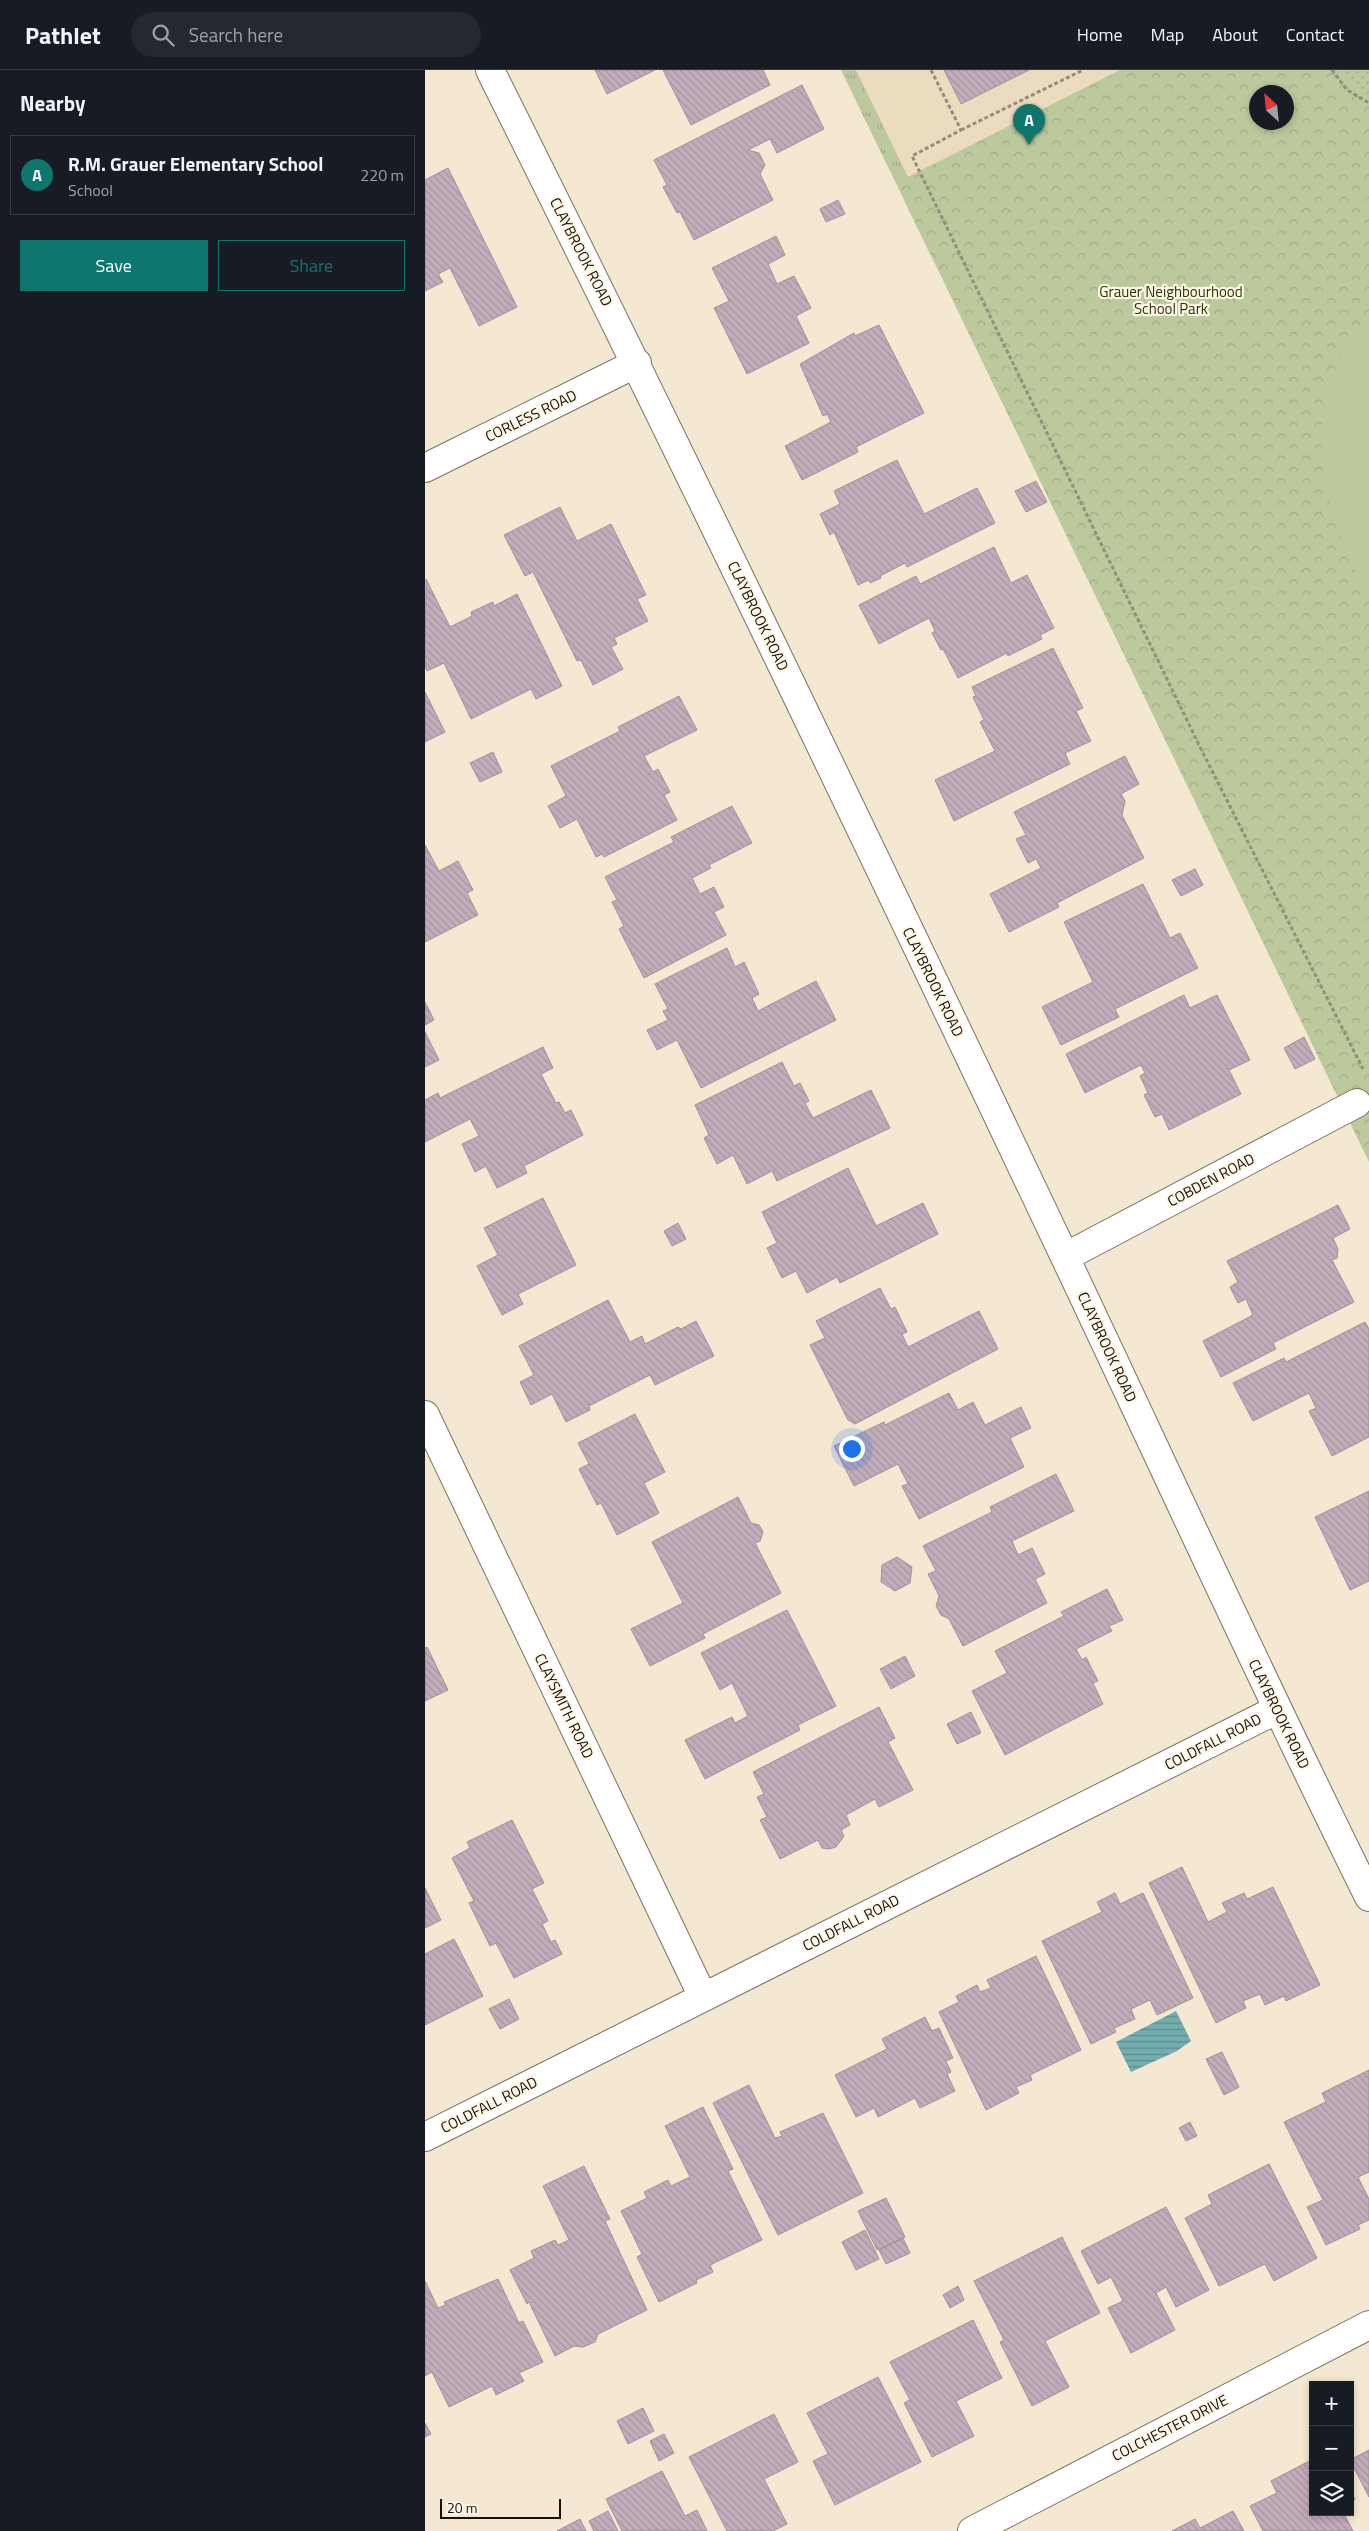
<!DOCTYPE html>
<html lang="en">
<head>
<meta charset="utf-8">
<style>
  body { margin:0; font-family:"Titillium Web",sans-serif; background:#242831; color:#f1f3f6 }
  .controls { position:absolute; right:15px; bottom:15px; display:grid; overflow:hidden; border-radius:0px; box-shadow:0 2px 8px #0003 }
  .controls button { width:45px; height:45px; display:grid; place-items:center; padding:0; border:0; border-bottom:1px solid #363941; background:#171b24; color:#f1f3f6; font:25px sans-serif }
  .compass { position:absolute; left:824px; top:15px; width:45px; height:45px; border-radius:50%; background:#171b24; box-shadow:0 2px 8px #0003; rotate:333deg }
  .scale { position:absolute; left:15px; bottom:12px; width:121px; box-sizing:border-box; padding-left:5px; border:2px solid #16110a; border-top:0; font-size:14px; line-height:18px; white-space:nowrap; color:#16110a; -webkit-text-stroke:4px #fef6e8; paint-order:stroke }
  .you { position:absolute; left:426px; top:1378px; width:18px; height:18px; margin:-12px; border:4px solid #fff; border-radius:50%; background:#1a73e8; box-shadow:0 0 0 8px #1a73e833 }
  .badge { display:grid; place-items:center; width:32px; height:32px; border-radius:50%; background:#0f766e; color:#fff; font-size:16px; font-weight:700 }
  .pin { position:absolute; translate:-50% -41px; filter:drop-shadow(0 1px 2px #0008) }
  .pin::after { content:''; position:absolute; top:26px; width:18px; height:15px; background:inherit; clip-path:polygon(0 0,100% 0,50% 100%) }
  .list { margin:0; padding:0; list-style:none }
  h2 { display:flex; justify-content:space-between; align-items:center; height:65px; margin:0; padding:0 20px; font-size:21px }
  h2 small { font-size:16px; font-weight:400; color:#9ea1a6 }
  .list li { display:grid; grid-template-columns:32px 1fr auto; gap:15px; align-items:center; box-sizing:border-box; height:80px; margin:0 10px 10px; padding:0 10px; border:1px solid #363941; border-radius:0px }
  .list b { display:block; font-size:19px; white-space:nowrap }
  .list p { margin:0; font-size:16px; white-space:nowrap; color:#9ea1a6 }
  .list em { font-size:16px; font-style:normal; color:#9ea1a6 }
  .actions { display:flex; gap:10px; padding:15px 20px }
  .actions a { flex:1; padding:11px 0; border:1px solid #0f766e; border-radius:0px; text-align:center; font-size:18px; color:#0f766e }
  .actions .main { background:#0f766e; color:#fff }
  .icon { flex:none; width:28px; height:28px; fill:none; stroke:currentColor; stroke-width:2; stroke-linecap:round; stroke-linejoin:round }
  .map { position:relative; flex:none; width:944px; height:2461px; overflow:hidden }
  header { display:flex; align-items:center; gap:30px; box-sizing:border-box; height:70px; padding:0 25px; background:#171b24; border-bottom:1px solid #363941 }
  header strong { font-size:24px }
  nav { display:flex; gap:28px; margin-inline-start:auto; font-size:18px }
  .search { width:350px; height:45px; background:#242831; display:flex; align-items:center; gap:12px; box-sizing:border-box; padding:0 18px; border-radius:28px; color:#9ea1a6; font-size:19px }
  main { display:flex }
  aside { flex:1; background:#171b24 }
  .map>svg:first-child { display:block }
  .built { fill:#ecdcbf }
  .grass { fill:url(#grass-tufts) }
  .park { fill:url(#park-crowns); fill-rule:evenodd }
  .garden { fill:url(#garden-dots) }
  .pitch { fill:#bbc99d }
  .water { fill:url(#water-rules) }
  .building { fill:url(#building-back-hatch); stroke:#a38e9b }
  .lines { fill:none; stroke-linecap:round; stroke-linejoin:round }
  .street-casing { stroke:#7d715e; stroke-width:30 }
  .path { stroke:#958c7c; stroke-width:3; stroke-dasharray:4 2.5; stroke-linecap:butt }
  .street { stroke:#fff; stroke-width:28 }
  .labels { text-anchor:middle; stroke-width:4.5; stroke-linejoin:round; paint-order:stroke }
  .street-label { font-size:15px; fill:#16110a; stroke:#fef6e8 }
  .park-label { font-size:15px; fill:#2d3804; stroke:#fef6e8 }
</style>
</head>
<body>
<header>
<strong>Pathlet</strong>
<div class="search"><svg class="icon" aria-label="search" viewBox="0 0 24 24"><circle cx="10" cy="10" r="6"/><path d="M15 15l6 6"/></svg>Search here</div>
<nav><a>Home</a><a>Map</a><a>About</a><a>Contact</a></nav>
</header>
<main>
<aside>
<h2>Nearby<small></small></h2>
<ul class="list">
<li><span class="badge">A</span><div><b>R.M. Grauer Elementary School</b><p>School</p></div><em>220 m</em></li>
</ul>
<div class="actions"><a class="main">Save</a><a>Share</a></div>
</aside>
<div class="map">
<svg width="944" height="2461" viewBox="0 0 944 2461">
  <defs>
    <pattern id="grass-tufts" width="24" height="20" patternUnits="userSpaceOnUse" patternTransform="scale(1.25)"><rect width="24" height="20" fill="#bbc99d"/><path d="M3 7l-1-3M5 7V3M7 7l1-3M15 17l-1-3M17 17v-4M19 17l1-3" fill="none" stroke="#a0ac86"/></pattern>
    <pattern id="park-crowns" width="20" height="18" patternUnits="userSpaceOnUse" patternTransform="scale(1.25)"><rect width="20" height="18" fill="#bbc99d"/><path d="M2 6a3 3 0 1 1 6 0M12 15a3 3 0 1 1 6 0" fill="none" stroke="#a0ac86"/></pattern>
    <pattern id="garden-dots" width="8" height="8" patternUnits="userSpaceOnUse" patternTransform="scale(1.25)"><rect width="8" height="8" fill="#bbc99d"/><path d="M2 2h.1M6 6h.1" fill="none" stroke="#a0ac86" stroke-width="1.8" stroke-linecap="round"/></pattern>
    <pattern id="water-rules" width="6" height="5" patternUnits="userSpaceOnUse" patternTransform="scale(1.25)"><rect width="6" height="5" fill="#72aeaf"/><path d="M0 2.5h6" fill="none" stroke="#5d8c8d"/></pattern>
    <pattern id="building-back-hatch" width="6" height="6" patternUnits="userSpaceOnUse" patternTransform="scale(1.25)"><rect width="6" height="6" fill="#c3acba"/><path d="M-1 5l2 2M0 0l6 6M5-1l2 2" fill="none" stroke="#a7939f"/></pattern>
  </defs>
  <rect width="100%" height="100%" fill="#f5e8d2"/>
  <!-- built -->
  <path class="built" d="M 416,0 L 906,0 L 832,22 L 511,198 Z"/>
  <!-- grass -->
  <path class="grass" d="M 416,0 L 431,0 L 483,107 L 471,113 Z"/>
  <!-- park -->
  <path class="park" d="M 695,0 L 944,0 L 944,1092 L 471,113 ZM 832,22 L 862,22 L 862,52 L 832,52 Z"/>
  <!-- garden -->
  <path class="garden" d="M 914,0 L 944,0 L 944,27 L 930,19 Z"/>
  <!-- pitch -->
  <path class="pitch" d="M 944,249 L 944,517 L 939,520 C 901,439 874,358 922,275 C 927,265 937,257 944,249 Z"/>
  <!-- water -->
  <path class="water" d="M 751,1941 L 766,1971 L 752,1981 L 706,2002 L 691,1972 Z"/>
  <!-- building -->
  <path class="building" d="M 170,0 L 230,0 L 182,24 Z
    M 238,0 L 338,0 L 345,15 L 266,55 Z
    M 519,0 L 604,0 L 536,34 Z
    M 377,15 L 399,59 L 352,83 L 345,69 L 323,80 L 334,83 L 340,95 L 335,104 L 348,130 L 269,170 L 255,142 L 252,143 L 238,117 L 242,115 L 229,90 Z
    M 23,98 L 92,237 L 54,256 L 25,198 L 13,204 L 18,212 L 0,221 L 0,110 Z
    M 413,130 L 420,144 L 401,152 L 395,139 Z
    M 351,166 L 360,185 L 343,194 L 352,214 L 369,206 L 386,238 L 371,246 L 384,273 L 322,304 L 289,238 L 304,231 L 287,198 Z
    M 454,255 L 499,343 L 431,377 L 433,382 L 377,410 L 360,376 L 406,352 L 402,344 L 398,346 L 375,294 L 429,263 L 430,266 Z
    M 472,390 L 499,444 L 552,418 L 570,453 L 482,497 L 480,493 L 455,506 L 456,508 L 445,513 L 444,510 L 433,515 L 409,462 L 405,465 L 395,444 L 415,434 L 409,421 Z
    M 611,411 L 622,432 L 601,442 L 590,421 Z
    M 135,437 L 152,471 L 186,454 L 221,525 L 212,529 L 223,551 L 189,568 L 192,574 L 186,577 L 198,599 L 168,615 L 156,590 L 152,591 L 108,502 L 100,506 L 79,465 Z
    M 569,477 L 586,513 L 602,505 L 629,558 L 615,565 L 617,569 L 583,586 L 582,583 L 533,608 L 518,579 L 516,580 L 507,563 L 510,561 L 504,548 L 454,574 L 434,535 L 491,506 L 495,514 Z
    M 1,509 L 25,557 L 47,546 L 46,542 L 68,532 L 69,536 L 92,524 L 137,616 L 111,629 L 106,619 L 46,649 L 19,593 L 2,601 L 0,597 Z
    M 628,578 L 658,638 L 651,641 L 666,671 L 640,683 L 645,694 L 529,751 L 510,710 L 570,681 L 555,652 L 559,650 L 548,627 L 551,626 L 547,617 Z
    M 0,622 L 20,662 L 0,672 Z
    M 254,626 L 272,660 L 219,686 L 228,702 L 233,699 L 245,722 L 239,725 L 252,750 L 179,787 L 177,784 L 171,787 L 152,749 L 135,758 L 123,736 L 141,726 L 126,696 L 195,661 L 193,657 Z
    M 68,682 L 77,702 L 55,712 L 45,693 Z
    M 700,686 L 714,714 L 696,724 L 700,731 L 697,745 L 719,788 L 632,833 L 634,837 L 584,862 L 565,824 L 616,798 L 611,789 L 603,793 L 591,769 L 601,765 L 589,742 Z
    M 307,736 L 327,773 L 284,795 L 286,798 L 267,808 L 275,824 L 289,817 L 299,837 L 289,842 L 301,865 L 219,908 L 194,859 L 199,856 L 187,832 L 192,830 L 180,807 L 249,772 L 246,767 Z
    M 0,775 L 14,801 L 33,791 L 48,820 L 42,823 L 53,845 L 0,872 Z
    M 770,799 L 778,815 L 756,826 L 747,810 Z
    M 718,814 L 745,868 L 755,863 L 773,898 L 690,939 L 694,947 L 636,975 L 617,937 L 668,912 L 639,852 Z
    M 302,878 L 310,897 L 319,892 L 334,924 L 327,928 L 333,941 L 391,911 L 411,950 L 276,1018 L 252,970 L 232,980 L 222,960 L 243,950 L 238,941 L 243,939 L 230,914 Z
    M 759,925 L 765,938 L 792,925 L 825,990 L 804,1000 L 816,1024 L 744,1060 L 737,1044 L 730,1047 L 719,1025 L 723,1023 L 715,1006 L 720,1003 L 716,995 L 660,1023 L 641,984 Z
    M 0,932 L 9,950 L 0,955 Z
    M 0,962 L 14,990 L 0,997 Z
    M 879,967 L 890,989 L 870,999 L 859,978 Z
    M 118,977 L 128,998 L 116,1004 L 131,1033 L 134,1032 L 140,1043 L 146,1040 L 158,1065 L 99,1096 L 102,1103 L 72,1118 L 61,1096 L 50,1102 L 37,1074 L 54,1066 L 45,1049 L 0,1072 L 0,1030 L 13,1023 L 15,1028 Z
    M 357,992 L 369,1016 L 375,1013 L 384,1031 L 380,1033 L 388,1048 L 446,1020 L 465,1058 L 352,1111 L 347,1101 L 322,1114 L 308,1085 L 292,1094 L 279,1068 L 284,1065 L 270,1035 Z
    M 423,1098 L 451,1156 L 498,1133 L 513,1164 L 415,1213 L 412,1207 L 382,1223 L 371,1201 L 357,1208 L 342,1178 L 352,1173 L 337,1142 Z
    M 118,1128 L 151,1195 L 93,1224 L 98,1234 L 77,1245 L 52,1196 L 73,1185 L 59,1158 Z
    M 913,1135 L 925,1159 L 908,1168 L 913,1179 L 912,1188 L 907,1190 L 929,1232 L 848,1273 L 851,1279 L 796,1307 L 778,1271 L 828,1245 L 821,1229 L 813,1233 L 805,1217 L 813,1212 L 802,1191 Z
    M 253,1153 L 261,1169 L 247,1176 L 239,1161 Z
    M 455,1218 L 466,1239 L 470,1237 L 482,1262 L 477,1264 L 483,1277 L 554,1241 L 573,1279 L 430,1354 L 423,1350 L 385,1275 L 400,1268 L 391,1251 Z
    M 183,1230 L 205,1272 L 217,1266 L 220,1274 L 253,1257 L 256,1259 L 271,1251 L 289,1286 L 230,1315 L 225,1305 L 164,1336 L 165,1340 L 141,1352 L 127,1324 L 106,1335 L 95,1312 L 109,1305 L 94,1276 Z
    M 940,1252 L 944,1259 L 944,1367 L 907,1386 L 884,1341 L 891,1338 L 884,1323 L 828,1351 L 808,1313 L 859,1288 L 861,1292 Z
    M 524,1323 L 533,1340 L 548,1332 L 560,1355 L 596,1337 L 606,1358 L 585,1368 L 599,1397 L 494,1449 L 477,1416 L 483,1414 L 473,1394 L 429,1416 L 409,1376 L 459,1352 L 460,1355 Z
    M 210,1344 L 240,1402 L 219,1413 L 234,1443 L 192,1465 L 176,1433 L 172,1435 L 154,1399 L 164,1394 L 153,1373 Z
    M 631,1404 L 649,1441 L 587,1471 L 593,1485 L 607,1478 L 620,1504 L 610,1509 L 622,1533 L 538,1576 L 524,1549 L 516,1545 L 511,1536 L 514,1526 L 503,1504 L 511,1501 L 498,1476 L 567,1442 L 565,1437 Z
    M 944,1421 L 944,1511 L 925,1520 L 890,1447 Z
    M 313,1427 L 326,1453 L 334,1455 L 338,1462 L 335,1471 L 330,1473 L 356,1523 L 278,1564 L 280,1568 L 225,1596 L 206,1559 L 258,1533 L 227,1472 Z
    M 472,1487 L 487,1497 L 485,1513 L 470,1521 L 456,1512 L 457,1495 Z
    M 682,1519 L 698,1550 L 684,1556 L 687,1561 L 651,1579 L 657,1590 L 661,1587 L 673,1611 L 668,1613 L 678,1634 L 580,1685 L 547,1621 L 582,1603 L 570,1581 L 639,1546 L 636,1542 Z
    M 362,1540 L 411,1636 L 373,1655 L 375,1660 L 280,1709 L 260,1670 L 307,1647 L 310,1653 L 323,1646 L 307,1613 L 295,1620 L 276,1583 Z
    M 2,1577 L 23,1620 L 0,1631 L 0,1578 Z
    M 480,1586 L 490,1606 L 466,1619 L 455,1599 Z
    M 454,1637 L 470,1668 L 463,1672 L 488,1720 L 454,1737 L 450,1729 L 421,1745 L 425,1755 L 416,1760 L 419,1766 L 411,1777 L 404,1779 L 397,1778 L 393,1770 L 355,1789 L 335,1750 L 342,1747 L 332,1727 L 339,1724 L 328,1702 Z
    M 546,1642 L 556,1663 L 532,1674 L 522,1654 Z
    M 87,1750 L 119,1813 L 107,1819 L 123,1851 L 117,1854 L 126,1872 L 130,1870 L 137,1884 L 89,1908 L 71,1873 L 65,1876 L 44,1833 L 49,1831 L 27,1788 L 45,1778 L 42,1772 Z
    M 757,1797 L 783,1852 L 802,1842 L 797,1833 L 819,1823 L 822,1829 L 848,1817 L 895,1915 L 861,1931 L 859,1926 L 840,1935 L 835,1924 L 818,1931 L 821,1938 L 791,1953 L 724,1813 Z
    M 0,1818 L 16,1850 L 0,1858 Z
    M 690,1823 L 695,1834 L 718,1823 L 768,1928 L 732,1945 L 725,1930 L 706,1939 L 710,1949 L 689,1958 L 691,1962 L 666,1974 L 617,1871 L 677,1842 L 672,1832 Z
    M 29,1869 L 58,1926 L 0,1955 L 0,1884 Z
    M 611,1886 L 656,1980 L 605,2005 L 607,2010 L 591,2017 L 594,2023 L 561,2040 L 514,1942 L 534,1932 L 531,1926 L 552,1915 L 555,1922 L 566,1918 L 562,1910 Z
    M 84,1929 L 94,1949 L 75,1959 L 64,1939 Z
    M 500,1947 L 507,1961 L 514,1958 L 528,1988 L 521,1991 L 526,2002 L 522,2004 L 530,2021 L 495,2038 L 490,2028 L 453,2047 L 449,2038 L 431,2047 L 410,2005 L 462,1979 L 457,1969 Z
    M 797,1982 L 814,2017 L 799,2025 L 781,1989 Z
    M 944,2000 L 944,2102 L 933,2107 L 944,2129 L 944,2150 L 933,2155 L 935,2159 L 901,2175 L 882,2137 L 898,2130 L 859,2052 L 901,2032 L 897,2023 Z
    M 324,2015 L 350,2068 L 357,2066 L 355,2062 L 398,2043 L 438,2123 L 353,2165 L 288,2033 Z
    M 278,2037 L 308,2099 L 303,2101 L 337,2170 L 285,2195 L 288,2202 L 271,2210 L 272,2213 L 234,2232 L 212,2187 L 217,2184 L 196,2141 L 222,2128 L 219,2122 L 243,2110 L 246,2116 L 265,2107 L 240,2056 Z
    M 765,2052 L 772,2066 L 761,2071 L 754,2058 Z
    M 844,2094 L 892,2188 L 849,2211 L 840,2194 L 794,2216 L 760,2148 L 787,2134 L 783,2125 Z
    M 159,2096 L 185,2149 L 180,2151 L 222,2240 L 173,2264 L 170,2272 L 158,2277 L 149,2276 L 130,2286 L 104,2232 L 102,2234 L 85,2200 L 109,2188 L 106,2181 L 130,2170 L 133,2175 L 144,2170 L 118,2116 Z
    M 461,2128 L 480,2167 L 452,2180 L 433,2141 Z
    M 741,2137 L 784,2220 L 751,2237 L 741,2217 L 731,2223 L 750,2260 L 706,2283 L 683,2238 L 698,2231 L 686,2207 L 673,2214 L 656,2181 Z
    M 440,2160 L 454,2189 L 431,2200 L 417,2172 Z
    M 637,2167 L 675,2243 L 620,2271 L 644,2317 L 607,2336 L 575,2272 L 579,2270 L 549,2211 Z
    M 478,2168 L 485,2183 L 461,2194 L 454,2180 Z
    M 73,2209 L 94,2253 L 98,2251 L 118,2292 L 94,2303 L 99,2311 L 71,2325 L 67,2316 L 24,2337 L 7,2302 L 0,2306 L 0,2211 L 13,2238 L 21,2235 L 19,2232 Z
    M 533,2216 L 539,2230 L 525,2238 L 518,2225 Z
    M 548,2250 L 577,2308 L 531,2331 L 549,2366 L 507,2387 L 479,2333 L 485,2330 L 465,2292 Z
    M 453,2307 L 496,2392 L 410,2435 L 388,2391 L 403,2384 L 382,2343 Z
    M 218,2338 L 229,2361 L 203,2374 L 192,2351 Z
    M 349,2344 L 373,2392 L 339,2409 L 362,2454 L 348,2461 L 302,2461 L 264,2387 Z
    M 0,2353 L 6,2364 L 0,2367 Z
    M 239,2364 L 249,2383 L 234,2391 L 225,2371 Z
    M 944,2380 L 944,2427 L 925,2390 Z
    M 888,2389 L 888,2442 L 918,2442 L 928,2461 L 838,2461 L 825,2436 L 852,2423 L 846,2411 Z
    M 237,2401 L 260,2446 L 272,2440 L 282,2461 L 197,2461 L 181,2429 Z
    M 925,2420 L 930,2429 L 925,2432 Z
    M 183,2441 L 193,2461 L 169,2461 L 164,2451 Z
    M 808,2441 L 819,2461 L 747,2461 L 770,2449 L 775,2458 Z
    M 155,2449 L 161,2461 L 132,2461 Z"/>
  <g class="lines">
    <defs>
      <path id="street" d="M 65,0 C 261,392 450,787 638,1183 C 740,1398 838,1614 944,1827
        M 0,398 L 212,293
        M 640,1187 L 932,1033
        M 0,1345 L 278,1927
        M 0,2067 L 851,1640
        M 547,2461 L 944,2255"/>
    </defs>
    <!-- street casing -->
    <use href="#street" class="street-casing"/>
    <!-- path -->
    <path class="path" d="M 506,0 L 536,60 L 487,86 L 777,681 L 938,999
      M 907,0 L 922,20 L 944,33
      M 536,60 L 658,0"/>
    <!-- street -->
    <use href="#street" class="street"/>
  </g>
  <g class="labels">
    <!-- street labels -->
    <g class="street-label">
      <text transform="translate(156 182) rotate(63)" y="5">CLAYBROOK ROAD</text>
      <text transform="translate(106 346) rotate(-26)" y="5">CORLESS ROAD</text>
      <text transform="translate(333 546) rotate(64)" y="5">CLAYBROOK ROAD</text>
      <text transform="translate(508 912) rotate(64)" y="5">CLAYBROOK ROAD</text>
      <text transform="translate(786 1110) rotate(-28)" y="5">COBDEN ROAD</text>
      <text transform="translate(682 1277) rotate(65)" y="5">CLAYBROOK ROAD</text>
      <text transform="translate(139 1636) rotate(64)" y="5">CLAYSMITH ROAD</text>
      <text transform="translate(854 1644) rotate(64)" y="5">CLAYBROOK ROAD</text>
      <text transform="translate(788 1672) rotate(-27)" y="5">COLDFALL ROAD</text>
      <text transform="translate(426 1853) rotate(-27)" y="5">COLDFALL ROAD</text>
      <text transform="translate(64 2035) rotate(-27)" y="5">COLDFALL ROAD</text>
      <text transform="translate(745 2358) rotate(-27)" y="5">COLCHESTER DRIVE</text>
    </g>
    <!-- park labels -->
    <g class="park-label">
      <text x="746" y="227">Grauer Neighbourhood<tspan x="746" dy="17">School Park</tspan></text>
    </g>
  </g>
</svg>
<div class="controls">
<button>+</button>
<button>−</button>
<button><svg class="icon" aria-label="layers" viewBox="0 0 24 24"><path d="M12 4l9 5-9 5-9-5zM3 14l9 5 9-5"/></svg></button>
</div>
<svg class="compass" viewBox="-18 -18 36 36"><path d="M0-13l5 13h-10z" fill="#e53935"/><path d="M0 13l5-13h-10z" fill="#9ea1a6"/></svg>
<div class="scale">20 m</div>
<div class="you"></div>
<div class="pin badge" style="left:604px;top:75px">A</div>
</div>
</main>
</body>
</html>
